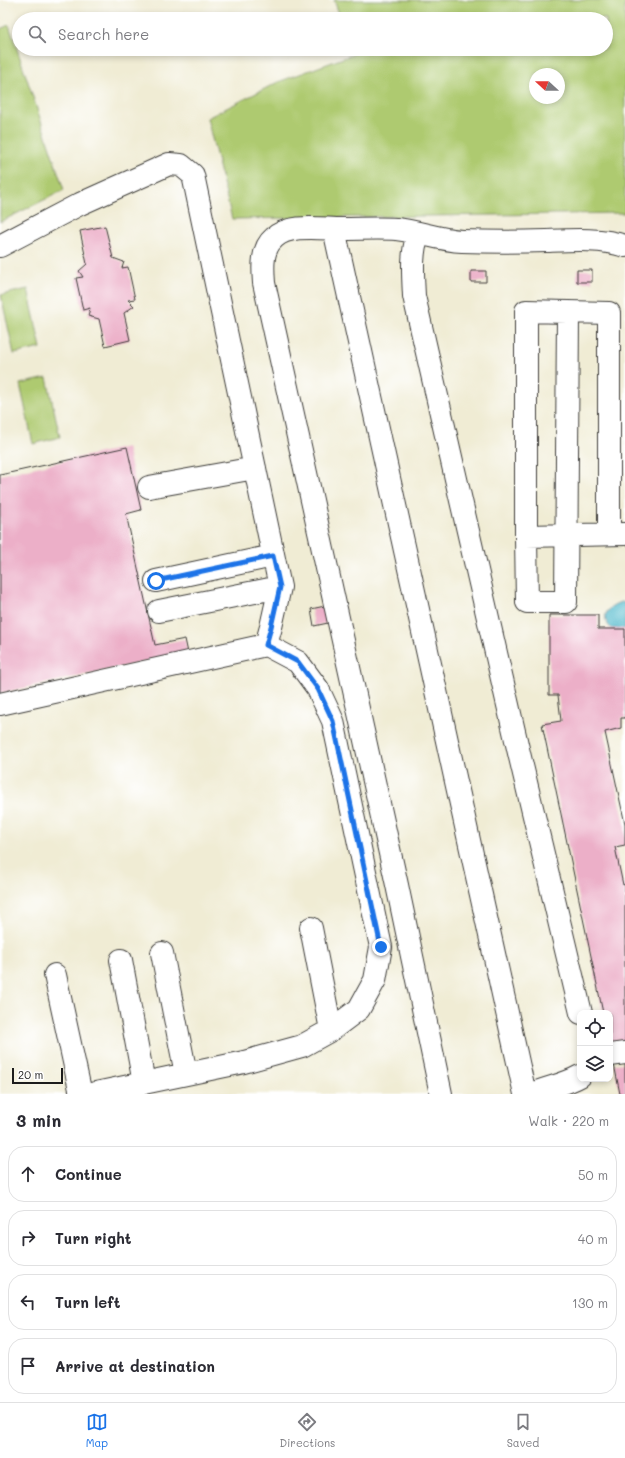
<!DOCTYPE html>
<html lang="en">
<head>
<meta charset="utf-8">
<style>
  body { margin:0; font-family:Mali,sans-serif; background:#f7f7f7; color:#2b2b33 }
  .controls { position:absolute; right:12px; bottom:12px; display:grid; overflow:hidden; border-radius:8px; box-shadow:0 2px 6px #0003 }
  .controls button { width:36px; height:36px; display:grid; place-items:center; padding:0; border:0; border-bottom:1px solid #e1e1e2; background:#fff; color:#2b2b33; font:20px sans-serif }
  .compass { position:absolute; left:529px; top:68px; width:36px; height:36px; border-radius:50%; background:#fff; box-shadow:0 2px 6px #0003; rotate:291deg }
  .scale { position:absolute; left:12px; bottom:10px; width:51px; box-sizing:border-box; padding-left:4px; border:2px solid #1c1c1c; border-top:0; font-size:11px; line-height:14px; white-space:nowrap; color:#1c1c1c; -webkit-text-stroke:3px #fff; paint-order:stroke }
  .stop { position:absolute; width:12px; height:12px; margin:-9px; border:3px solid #1a73e8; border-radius:50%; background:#fff }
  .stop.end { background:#1a73e8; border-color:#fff; box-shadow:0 1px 4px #0008 }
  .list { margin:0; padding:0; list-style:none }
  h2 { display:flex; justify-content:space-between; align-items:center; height:52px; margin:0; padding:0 16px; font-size:17px }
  h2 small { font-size:13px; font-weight:400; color:#7c7c81 }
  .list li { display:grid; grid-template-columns:26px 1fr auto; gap:12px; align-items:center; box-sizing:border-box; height:56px; margin:0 8px 8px; padding:0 8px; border:1px solid #e1e1e2; border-radius:16px }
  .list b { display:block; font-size:15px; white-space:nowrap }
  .list em { font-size:13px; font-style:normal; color:#7c7c81 }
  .icon { flex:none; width:22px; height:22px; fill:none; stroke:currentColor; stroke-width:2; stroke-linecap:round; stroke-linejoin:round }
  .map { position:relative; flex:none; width:625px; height:1094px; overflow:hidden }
  .search { position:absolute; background:#fff; box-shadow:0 2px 6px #0003; left:12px; right:12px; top:12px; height:44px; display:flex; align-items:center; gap:10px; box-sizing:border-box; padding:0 14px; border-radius:22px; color:#7c7c81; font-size:15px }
  .sheet { height:308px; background:#fff }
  nav { display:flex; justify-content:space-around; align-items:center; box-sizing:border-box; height:56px; border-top:1px solid #e1e1e2; background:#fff; font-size:11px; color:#7c7c81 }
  nav a { display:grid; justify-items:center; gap:2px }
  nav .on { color:#1a73e8 }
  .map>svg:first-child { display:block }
  .green { fill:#aeca70; stroke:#657346; fill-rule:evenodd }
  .water { fill:#4db8ca; stroke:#346a73 }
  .building { fill:#ecafc8 }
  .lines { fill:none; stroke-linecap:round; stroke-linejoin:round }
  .minor-casing { stroke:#3c3b38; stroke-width:24 }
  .minor { stroke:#fff; stroke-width:22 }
  .route { stroke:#1a73e8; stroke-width:5 }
</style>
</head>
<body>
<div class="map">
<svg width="625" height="1094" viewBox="0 0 625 1094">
  <rect width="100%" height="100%" fill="#fff"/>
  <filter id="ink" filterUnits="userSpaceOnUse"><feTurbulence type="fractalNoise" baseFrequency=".025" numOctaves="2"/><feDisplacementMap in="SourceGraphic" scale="8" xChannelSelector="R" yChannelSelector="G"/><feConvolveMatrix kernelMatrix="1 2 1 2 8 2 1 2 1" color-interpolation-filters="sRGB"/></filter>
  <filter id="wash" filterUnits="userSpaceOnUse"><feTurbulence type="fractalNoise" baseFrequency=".012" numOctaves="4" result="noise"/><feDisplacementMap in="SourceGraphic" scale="16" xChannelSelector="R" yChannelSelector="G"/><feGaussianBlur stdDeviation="0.9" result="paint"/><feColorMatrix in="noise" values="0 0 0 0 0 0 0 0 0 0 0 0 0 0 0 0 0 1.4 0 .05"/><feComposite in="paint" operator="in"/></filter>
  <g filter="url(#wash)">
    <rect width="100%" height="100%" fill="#f0ecd4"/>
    <!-- green -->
    <path class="green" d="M 334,0 L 625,0 L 625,213 L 232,219 L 207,118 L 278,82 L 354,54 L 352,49 L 606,49 L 606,19 L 341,19 ZM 535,74 L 559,74 L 559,98 L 535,98 Z
      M 9,25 L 64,190 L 0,222 L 0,29 Z
      M 28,289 L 41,348 L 14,354 L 1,295 Z
      M 47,378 L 60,437 L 33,444 L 20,384 Z"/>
    <!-- water -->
    <path class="water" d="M 622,602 L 625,603 L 625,629 L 612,629 C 599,618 607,605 622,602 Z"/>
    <g id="blocks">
      <!-- building -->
      <path class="building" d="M 105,226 L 113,258 L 124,262 L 122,268 L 128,267 L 135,299 L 128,300 L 134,306 L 124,313 L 130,340 L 105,346 L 99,319 L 88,316 L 90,308 L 83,310 L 76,278 L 83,277 L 79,271 L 87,264 L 80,231 Z
        M 577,270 L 592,270 L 592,282 L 577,282 Z
        M 471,271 L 486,271 L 486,282 L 471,282 Z
        M 127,447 L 141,510 L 126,514 L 155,645 L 185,639 L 188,653 L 0,693 L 0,475 Z
        M 325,606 L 328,623 L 314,626 L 311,609 Z
        M 549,615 L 598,615 L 598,629 L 625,629 L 625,718 L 621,718 L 621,728 L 605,732 L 625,824 L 625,845 L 615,847 L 623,885 L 625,884 L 625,1045 L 610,1045 L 610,1013 L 603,1013 L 542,724 L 561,721 L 558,695 L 549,695 Z
        M 625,1063 L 625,1094 L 620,1094 L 614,1064 Z"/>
    </g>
  </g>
  <g filter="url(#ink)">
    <use href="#blocks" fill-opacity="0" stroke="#3c3b38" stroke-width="1"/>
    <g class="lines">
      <defs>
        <path id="minor" d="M 334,229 L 525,1094
          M 418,234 C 411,254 413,275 414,296 L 519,753 L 581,1013
          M 0,246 L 80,204 L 169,164 L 181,165 L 193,175 L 280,587 L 271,627 L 266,645 L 0,704
          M 149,487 L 255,468
          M 609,534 L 609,313 L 526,311 L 526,536 L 625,534
          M 526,536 L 527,602 L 566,602 L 568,312
          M 156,581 L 273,556
          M 159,611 L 280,587
          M 266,645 L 298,662 L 318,689 L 333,721 L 381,947 L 375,980 L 359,1009 L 331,1030
          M 162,953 L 186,1074
          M 121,960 L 144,1083
          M 55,975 L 81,1094
          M 610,1055 L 625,1053
          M 91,1094 L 244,1062 L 302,1046 L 331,1030 L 311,928
          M 441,1094 L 397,885 L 264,283 C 263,269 261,249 274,238 C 289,223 322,229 342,229 C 360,229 378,228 396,229 C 418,231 439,240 462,241 C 490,242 518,242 547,241 C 571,240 602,238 625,246
          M 532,1094 C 548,1087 564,1085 580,1076"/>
      </defs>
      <!-- minor casing -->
      <use href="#minor" class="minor-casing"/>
      <!-- minor -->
      <use href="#minor" class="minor"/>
    </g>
  </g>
  <g class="lines" filter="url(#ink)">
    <!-- route -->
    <path class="route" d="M 156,581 L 273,556 L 280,587 L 271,627 L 266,645 L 298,662 L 318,689 L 333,721 L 381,947"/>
  </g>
</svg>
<div class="controls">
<button><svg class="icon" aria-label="locate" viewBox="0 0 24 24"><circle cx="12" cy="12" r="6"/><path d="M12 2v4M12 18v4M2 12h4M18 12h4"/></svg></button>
<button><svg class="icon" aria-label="layers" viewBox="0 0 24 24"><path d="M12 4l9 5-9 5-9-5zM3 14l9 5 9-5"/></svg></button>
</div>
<svg class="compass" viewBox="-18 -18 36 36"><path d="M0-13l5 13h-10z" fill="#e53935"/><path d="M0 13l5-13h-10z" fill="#7c7c81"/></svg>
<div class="scale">20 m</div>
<div class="stop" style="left:156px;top:581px"></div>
<div class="stop end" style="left:381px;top:947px"></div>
<div class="search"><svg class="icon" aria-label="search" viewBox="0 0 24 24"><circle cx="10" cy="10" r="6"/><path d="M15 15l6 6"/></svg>Search here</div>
</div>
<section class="sheet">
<h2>3 min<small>Walk · 220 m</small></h2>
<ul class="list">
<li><svg class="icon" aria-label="ahead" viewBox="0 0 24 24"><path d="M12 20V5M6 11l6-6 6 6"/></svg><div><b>Continue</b></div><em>50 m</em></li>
<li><svg class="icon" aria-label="right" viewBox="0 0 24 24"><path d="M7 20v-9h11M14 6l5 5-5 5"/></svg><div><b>Turn right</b></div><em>40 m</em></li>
<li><svg class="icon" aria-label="left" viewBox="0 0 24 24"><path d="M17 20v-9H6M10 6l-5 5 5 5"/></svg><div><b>Turn left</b></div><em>130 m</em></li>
<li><svg class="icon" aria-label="arrive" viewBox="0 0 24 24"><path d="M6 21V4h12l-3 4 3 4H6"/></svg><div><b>Arrive at destination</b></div></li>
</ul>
</section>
<nav>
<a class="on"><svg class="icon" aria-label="map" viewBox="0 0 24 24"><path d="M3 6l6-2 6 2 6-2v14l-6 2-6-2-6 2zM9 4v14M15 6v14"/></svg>Map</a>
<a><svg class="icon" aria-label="directions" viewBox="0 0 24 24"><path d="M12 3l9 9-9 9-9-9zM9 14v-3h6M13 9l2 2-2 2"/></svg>Directions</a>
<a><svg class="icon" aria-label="saved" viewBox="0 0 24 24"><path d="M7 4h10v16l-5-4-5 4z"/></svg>Saved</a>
</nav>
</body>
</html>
